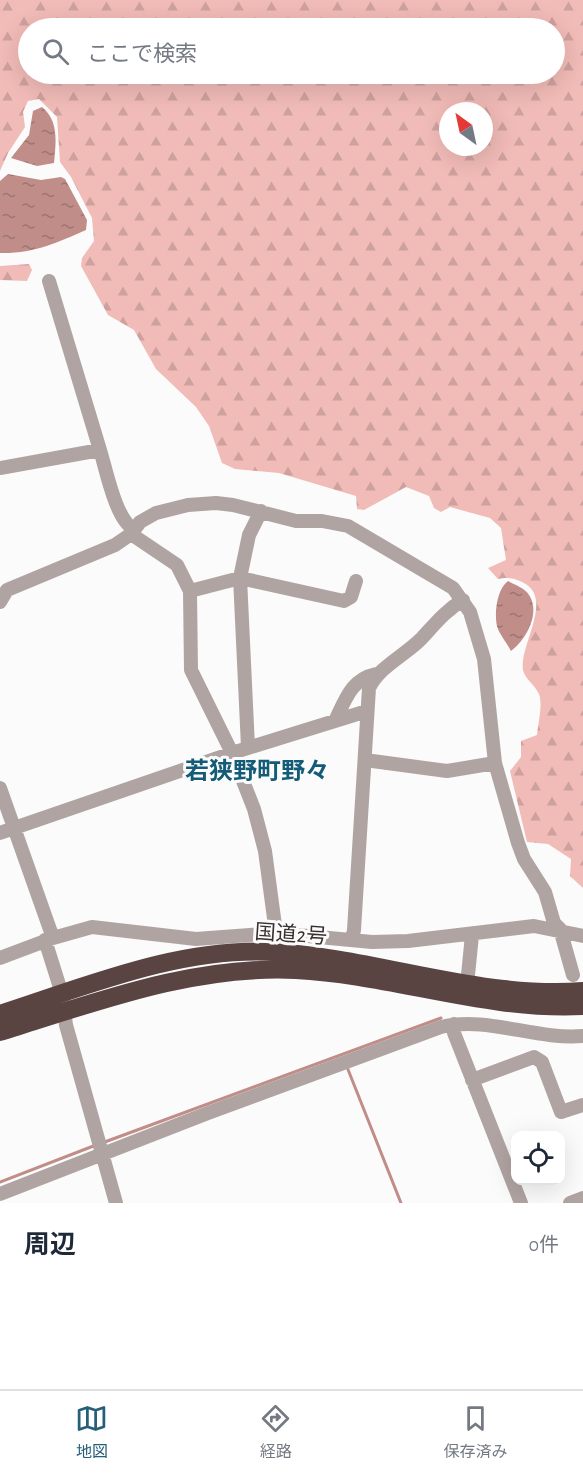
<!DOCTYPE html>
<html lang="ja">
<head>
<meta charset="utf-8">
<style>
  body { margin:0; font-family:"Alegreya Sans","Noto Sans JP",sans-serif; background:#f2f2f3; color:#1f2937 }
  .controls { position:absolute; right:18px; bottom:18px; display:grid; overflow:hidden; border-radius:12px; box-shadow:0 6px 24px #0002 }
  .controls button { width:54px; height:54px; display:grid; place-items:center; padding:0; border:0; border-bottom:2px solid #e0e1e3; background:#fff; color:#1f2937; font:30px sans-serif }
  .compass { position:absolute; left:439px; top:102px; width:54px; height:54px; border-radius:50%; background:#fff; box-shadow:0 6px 24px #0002; rotate:327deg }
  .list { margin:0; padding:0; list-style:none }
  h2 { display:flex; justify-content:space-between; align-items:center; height:78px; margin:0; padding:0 24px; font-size:26px }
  h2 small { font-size:20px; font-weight:400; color:#747a83 }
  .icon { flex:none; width:33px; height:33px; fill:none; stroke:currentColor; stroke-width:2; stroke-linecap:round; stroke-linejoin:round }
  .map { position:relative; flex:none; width:583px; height:1203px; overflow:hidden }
  .search { position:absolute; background:#fff; box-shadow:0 6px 24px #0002; left:18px; right:18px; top:18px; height:66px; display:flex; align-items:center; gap:15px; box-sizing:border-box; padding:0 21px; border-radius:33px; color:#747a83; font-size:22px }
  .sheet { height:186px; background:#fff }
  nav { display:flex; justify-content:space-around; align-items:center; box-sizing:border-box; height:84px; border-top:2px solid #e0e1e3; background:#fff; font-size:16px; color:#747a83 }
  nav a { display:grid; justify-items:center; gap:3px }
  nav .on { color:#255f78 }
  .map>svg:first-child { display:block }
  .forest { fill:url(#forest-firs); fill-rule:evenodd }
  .water { fill:url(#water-ripples) }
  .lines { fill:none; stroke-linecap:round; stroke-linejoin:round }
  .stream { stroke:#c08d88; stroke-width:3 }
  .minor { stroke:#b0a4a2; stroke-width:14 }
  .highway { stroke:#5a4442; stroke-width:18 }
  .labels { text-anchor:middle; stroke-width:6; stroke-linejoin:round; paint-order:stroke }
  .street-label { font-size:21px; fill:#382e2d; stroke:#fbfbfb }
  .quarter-label { font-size:24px; font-weight:bold; fill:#135b76; stroke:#fbfbfb }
</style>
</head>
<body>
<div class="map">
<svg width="583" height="1203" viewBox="0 0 583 1203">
  <defs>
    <pattern id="forest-firs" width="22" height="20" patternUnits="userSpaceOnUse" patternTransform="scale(1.5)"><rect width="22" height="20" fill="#f1bbb7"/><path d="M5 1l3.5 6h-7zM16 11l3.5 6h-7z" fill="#cfa19e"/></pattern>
    <pattern id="water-ripples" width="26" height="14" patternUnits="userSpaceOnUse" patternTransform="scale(1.5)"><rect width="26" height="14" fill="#c08d88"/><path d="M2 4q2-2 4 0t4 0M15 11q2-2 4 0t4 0" fill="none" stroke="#9d7470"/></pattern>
  </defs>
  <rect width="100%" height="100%" fill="#fbfbfb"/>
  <!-- forest -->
  <path class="forest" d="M 0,0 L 583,0 L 583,888 L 570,876 L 571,859 L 548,844 L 527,842 L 510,771 L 521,757 L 521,741 L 537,735 C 538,724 543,704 539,694 C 535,685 525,679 523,670 C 519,646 554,599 524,583 C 513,578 509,577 498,579 L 488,568 L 506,560 L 501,528 L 490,518 L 450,507 L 441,512 L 434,508 L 429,496 L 406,487 L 364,510 L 357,509 L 356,496 L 279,473 L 235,469 L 222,463 L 209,426 L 196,407 L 156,369 L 134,330 L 108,315 L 81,266 L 82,258 L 94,241 L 92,218 L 71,177 L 60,162 L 57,117 L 39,99 L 28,101 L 23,112 L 25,127 L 8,153 L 0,171 ZM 28,28 L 554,28 L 554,74 L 28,74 ZM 448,111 L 484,111 L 484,147 L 448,147 Z
    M 29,264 L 32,270 L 27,281 L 0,280 L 0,266 Z"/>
  <!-- water -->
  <path class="water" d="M 42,107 C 59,121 56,142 54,163 L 37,166 L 11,158 L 29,135 L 33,111 Z
    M 8,174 L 41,180 L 61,177 L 65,179 L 87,220 L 86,230 C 57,243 32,254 0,253 L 0,181 Z
    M 508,581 C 515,585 525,588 529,595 C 541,613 526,640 511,651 C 507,643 499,634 497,626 C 494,613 497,589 508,581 Z"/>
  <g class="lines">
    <!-- stream -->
    <path class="stream" d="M 347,1067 L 401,1203
      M 102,1143 L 441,1018
      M 0,1182 L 96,1145"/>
    <!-- minor -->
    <path class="minor" d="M 49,281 L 100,450
      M 0,468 L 100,450 C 106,469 116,521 134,529
      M 131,534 L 177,565 L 190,591 L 191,670 L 232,753 L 254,809 L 265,851 L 276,933
      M 190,591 L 240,578 L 344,601 L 351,597 L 356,581
      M 0,602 L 7,590 L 115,545 L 131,534 L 140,522 L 156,513 L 188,505 L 216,503 L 233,505 L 296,521 L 322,521 L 348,526 L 453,588 L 470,612 L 484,659 L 495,763 L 518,843 L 524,859 L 545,892 L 554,923 L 560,929 L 573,975
      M 336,719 C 346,698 352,679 376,674
      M 248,747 L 240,578 L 249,535 L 261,511
      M 365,760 L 447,771 L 495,763
      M 0,788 L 53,938
      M 0,833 L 232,753 L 367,711
      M 45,940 L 62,994 L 66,1025 L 116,1203
      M 352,940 L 354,930 L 369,688 C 380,666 404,656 421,639 C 435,624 445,611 463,600
      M 0,958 L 53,938 L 92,927 L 196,939 L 276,933 L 372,942 L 408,941 L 534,926 L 583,936
      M 467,985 L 472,935
      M 454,1024 L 454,1033 L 521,1203
      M 472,1080 L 534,1057 L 542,1062 L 561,1112 L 583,1105
      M 0,1194 L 208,1113 L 441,1027 C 488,1016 535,1040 583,1036
      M 570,1203 L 583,1198"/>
    <!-- highway -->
    <path class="highway" d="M 0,1014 C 87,986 180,947 273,952 C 378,958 478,999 583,991
      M 0,1032 C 97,1002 193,965 296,970 C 393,975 485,1011 583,1006"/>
  </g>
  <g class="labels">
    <!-- street labels -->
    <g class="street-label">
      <text transform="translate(291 934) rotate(4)" y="7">国道2号</text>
    </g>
    <!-- quarter labels -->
    <g class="quarter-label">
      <text x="257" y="779">若狭野町野々</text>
    </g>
  </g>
</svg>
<div class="controls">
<button><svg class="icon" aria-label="locate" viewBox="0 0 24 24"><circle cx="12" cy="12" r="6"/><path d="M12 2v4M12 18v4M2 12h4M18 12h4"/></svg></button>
</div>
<svg class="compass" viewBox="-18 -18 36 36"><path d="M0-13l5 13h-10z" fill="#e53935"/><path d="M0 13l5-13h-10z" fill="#747a83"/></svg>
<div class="search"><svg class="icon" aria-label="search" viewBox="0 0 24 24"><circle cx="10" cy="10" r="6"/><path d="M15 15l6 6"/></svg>ここで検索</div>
</div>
<section class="sheet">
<h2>周辺<small>0件</small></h2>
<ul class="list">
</ul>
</section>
<nav>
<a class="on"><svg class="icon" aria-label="map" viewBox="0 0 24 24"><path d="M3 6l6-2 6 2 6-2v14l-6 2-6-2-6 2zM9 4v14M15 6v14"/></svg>地図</a>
<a><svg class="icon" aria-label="directions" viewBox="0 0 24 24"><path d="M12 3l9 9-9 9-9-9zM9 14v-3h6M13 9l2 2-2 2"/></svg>経路</a>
<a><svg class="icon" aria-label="saved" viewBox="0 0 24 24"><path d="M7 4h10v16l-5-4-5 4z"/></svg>保存済み</a>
</nav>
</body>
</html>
